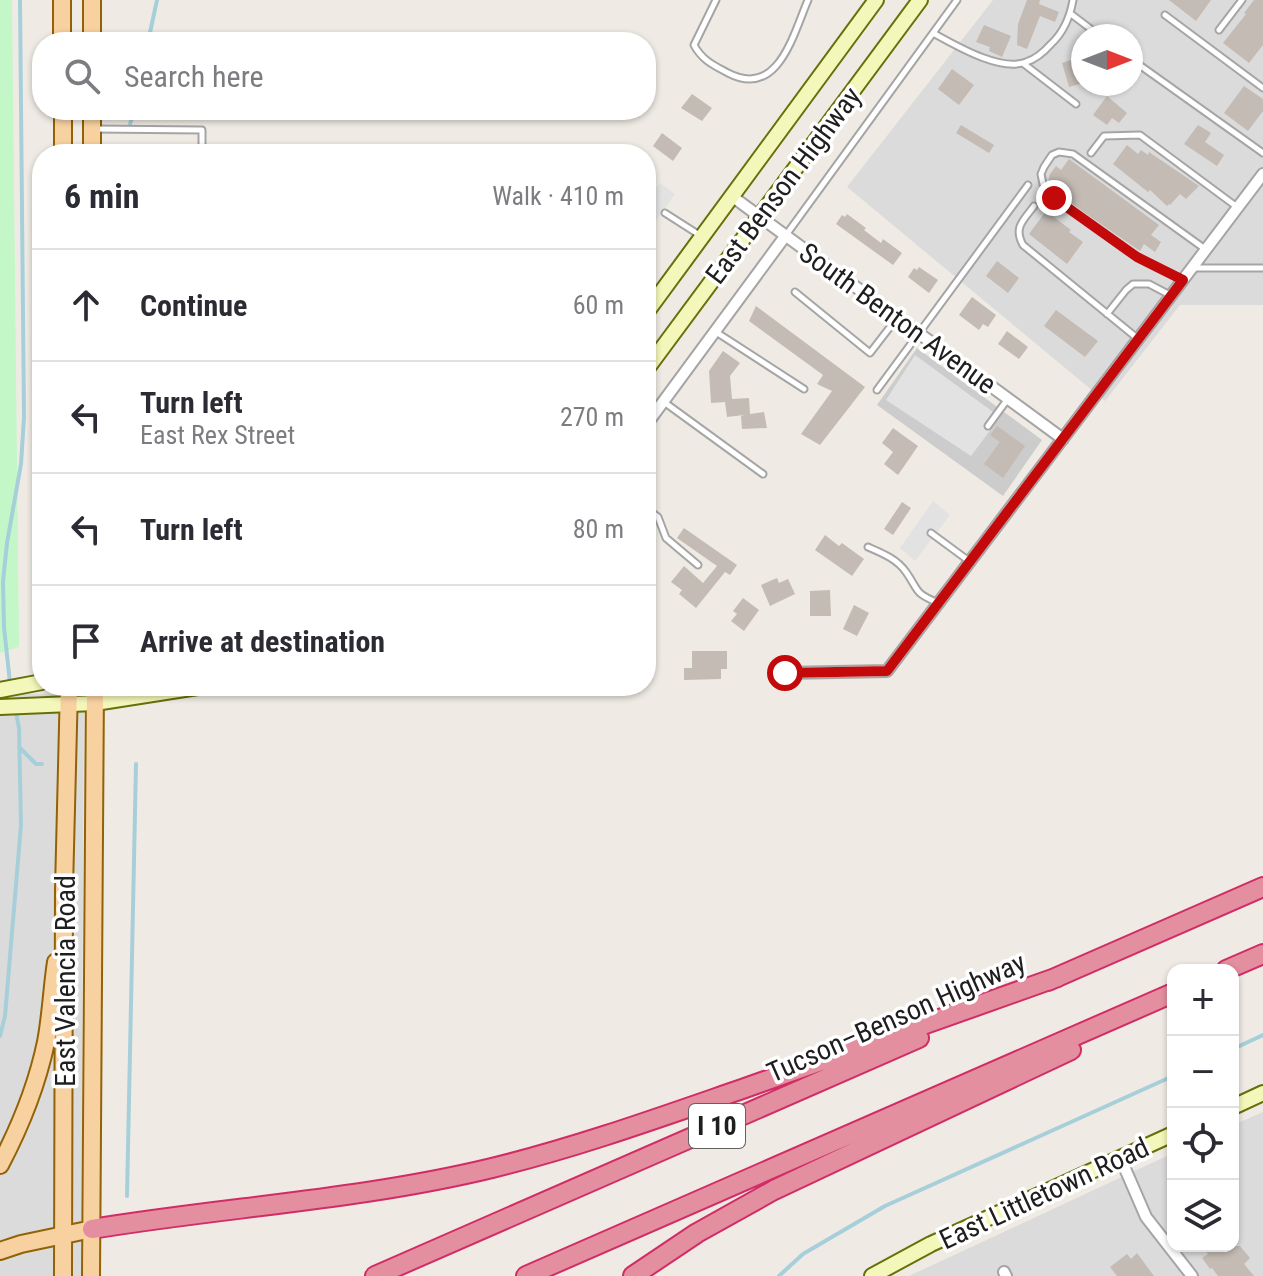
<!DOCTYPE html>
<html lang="en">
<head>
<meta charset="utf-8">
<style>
  body { margin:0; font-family:"Roboto Condensed",sans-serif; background:#f7f7f7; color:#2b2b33 }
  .controls { position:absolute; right:24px; bottom:24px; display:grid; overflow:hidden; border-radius:16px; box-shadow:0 2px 6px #0004 }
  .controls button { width:72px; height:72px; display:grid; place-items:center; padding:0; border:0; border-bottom:2px solid #e1e1e2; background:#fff; color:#2b2b33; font:40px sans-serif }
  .compass { position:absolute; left:1071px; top:24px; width:72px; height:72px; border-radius:50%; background:#fff; box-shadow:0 2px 6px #0004; rotate:90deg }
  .stop { position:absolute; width:24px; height:24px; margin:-18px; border:6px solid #c3090a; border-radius:50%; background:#fff }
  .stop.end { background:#c3090a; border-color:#fff; box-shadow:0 2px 8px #0008 }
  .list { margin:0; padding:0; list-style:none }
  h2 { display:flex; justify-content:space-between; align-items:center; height:104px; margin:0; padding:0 32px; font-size:34px }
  h2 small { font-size:26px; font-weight:400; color:#7c7c81 }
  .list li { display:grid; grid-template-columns:52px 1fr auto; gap:24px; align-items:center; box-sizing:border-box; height:112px; padding:0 32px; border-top:2px solid #e1e1e2 }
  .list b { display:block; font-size:30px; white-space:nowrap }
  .list p { margin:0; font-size:26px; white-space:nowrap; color:#7c7c81 }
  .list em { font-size:26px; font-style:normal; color:#7c7c81 }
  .icon { flex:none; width:44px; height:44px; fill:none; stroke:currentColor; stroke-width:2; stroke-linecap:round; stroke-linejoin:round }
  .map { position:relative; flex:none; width:1263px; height:1276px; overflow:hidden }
  .search { position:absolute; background:#fff; box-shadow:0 2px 6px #0004; left:32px; top:32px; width:624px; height:88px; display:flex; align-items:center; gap:20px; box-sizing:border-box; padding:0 28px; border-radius:32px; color:#7c7c81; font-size:30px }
  .panel { position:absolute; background:#fff; box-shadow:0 2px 6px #0004; left:32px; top:144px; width:624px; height:552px; border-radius:32px }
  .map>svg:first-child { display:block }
  .residential { fill:#dcdbdb; fill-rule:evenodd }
  .religious { fill:#ccc }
  .park { fill:#c3f7c7 }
  .parking { fill:#e2e2e2 }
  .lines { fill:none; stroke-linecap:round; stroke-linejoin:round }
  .stream { stroke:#a7cfda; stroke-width:4 }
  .building { fill:#c3bbb4 }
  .lane-casing { stroke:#a5a5a5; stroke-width:9 }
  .street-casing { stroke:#a5a5a5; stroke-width:14 }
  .secondary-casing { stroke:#667009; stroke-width:18 }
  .primary-casing { stroke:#916206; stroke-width:20 }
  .highway-casing { stroke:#d22c66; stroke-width:22 }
  .lane { stroke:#fff; stroke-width:5 }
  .street { stroke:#fff; stroke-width:10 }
  .secondary { stroke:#f4f7ba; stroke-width:14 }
  .primary { stroke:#f8d1a0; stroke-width:16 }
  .highway { stroke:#e38f9f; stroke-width:18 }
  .route { stroke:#c3090a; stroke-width:10 }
  .labels { text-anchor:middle; stroke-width:7; stroke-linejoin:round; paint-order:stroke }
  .shield { fill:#fff; stroke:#626262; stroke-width:2 }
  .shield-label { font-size:26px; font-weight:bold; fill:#1e1e1e }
  .street-label { font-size:28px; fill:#1e1e1e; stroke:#fff }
</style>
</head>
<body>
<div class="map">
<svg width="1263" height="1276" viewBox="0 0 1263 1276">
  <rect width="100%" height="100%" fill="#efebe4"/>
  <!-- residential -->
  <path class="residential" d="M 993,0 L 1263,0 L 1263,305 L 1180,305 L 1105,401 L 847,187 ZM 1083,36 L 1131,36 L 1131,84 L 1083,84 Z
    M 0,693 L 84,695 L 81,1276 L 0,1276 Z
    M 1263,1112 L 1263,1276 L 909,1276 L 1173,1153 L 1173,1246 L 1233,1246 L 1233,1125 Z"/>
  <!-- religious -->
  <path class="religious" d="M 917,348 L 1042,440 L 1003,496 L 877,405 Z"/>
  <!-- park -->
  <path class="park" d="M 0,0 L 12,0 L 19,647 L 0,653 Z"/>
  <!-- parking -->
  <path class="parking" d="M 660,183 L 675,194 L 646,234 L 646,202 Z
    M 915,355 L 1000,417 L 971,456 L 886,400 Z
    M 933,501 L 950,515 L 915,561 L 900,548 Z"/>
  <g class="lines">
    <!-- stream -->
    <path class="stream" d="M 148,42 L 157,0
      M 129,128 L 134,110
      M 10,683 L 4,627 L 3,582 L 7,543 L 21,464 L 24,417 L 20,0
      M 19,747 L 36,764 L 42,764
      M 0,1036 L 5,1016 L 21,825 L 19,728 L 16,712
      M 1233,1049 L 1263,1035
      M 127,1196 L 136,764
      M 779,1276 L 803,1254 L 885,1206 L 1173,1076"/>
  </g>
  <!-- building -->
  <path class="building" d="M 1027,0 L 1040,0 L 1039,4 L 1059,12 L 1055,22 L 1040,16 L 1027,49 L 1017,45 L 1018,24 Z
    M 1169,0 L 1211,0 L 1196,21 Z
    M 1254,0 L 1263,0 L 1263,45 L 1249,63 L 1223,43 L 1246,14 L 1244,13 Z
    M 984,25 L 1011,36 L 1002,57 L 989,51 L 990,47 L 976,42 Z
    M 1083,56 L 1083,83 L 1069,87 L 1062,63 Z
    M 952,69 L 974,85 L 959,105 L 938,89 Z
    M 1244,86 L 1263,99 L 1263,111 L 1248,131 L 1224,113 Z
    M 692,94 L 712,108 L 702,121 L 681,108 Z
    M 1107,96 L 1127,113 L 1119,123 L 1112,118 L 1107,125 L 1093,115 Z
    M 961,125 L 994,145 L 989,153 L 956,133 Z
    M 1198,125 L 1211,133 L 1205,142 L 1224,155 L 1217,166 L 1184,144 Z
    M 662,133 L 682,148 L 673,161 L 653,146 Z
    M 1127,145 L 1138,154 L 1141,150 L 1148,155 L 1149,152 L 1199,186 L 1186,199 L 1180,194 L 1170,205 L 1169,204 L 1167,206 L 1150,190 L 1148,192 L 1113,164 Z
    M 1069,159 L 1159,225 L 1151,235 L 1161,242 L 1155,252 L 1144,244 L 1140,251 L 1082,211 L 1051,188 L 1048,182 L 1050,174 L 1056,166 L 1061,170 Z
    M 1046,211 L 1071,230 L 1069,232 L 1083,242 L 1067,264 L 1029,234 Z
    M 847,214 L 866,228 L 864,230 L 881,243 L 883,239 L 902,253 L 893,265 L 836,224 L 842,215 L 845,217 Z
    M 997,261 L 1019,278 L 1008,293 L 986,276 Z
    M 919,267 L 938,280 L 929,293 L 908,277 L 914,268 L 917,270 Z
    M 972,297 L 996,315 L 988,327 L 983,324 L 979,330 L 959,315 Z
    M 756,306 L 865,387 L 820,445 L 801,434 L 832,391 L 817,384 L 823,375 L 749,321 Z
    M 1056,310 L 1098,341 L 1085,357 L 1044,326 Z
    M 1007,331 L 1028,347 L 1019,359 L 998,344 Z
    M 723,351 L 740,363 L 730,376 L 732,399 L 749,398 L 750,414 L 764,412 L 767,428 L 742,429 L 741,416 L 744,415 L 727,417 L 725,402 L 711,403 L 709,371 Z
    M 997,426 L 1025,446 L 1003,478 L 984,464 L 1000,442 L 990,435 Z
    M 893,428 L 918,446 L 898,475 L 884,464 L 893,452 L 882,443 Z
    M 902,502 L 911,508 L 893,535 L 884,529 Z
    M 684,528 L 737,565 L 730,575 L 725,572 L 696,608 L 679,594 L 682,590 L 671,582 L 684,566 L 703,583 L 717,566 L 677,538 Z
    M 825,535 L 839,546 L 842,543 L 864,559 L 852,576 L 815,550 Z
    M 777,578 L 779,583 L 788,579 L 795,594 L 770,606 L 761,585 Z
    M 830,590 L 831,616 L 810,616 L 810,591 Z
    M 743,598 L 759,610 L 744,631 L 731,621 L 737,614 L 733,611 Z
    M 854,605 L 869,613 L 857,636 L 843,629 Z
    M 692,651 L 727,651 L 727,669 L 721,669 L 721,679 L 684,680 L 684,668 L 692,668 Z
    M 1202,1246 L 1240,1246 L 1250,1258 L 1244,1264 L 1254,1276 L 1218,1276 L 1212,1268 L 1210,1269 L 1202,1258 L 1208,1254 Z
    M 1137,1253 L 1154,1276 L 1117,1276 L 1110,1267 L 1127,1254 L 1131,1259 Z"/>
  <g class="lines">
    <defs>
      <path id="lane" d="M 716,0 L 694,45 C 702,60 713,65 728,73 C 778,99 793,35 808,0
        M 1071,14 L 1100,36
        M 1165,15 L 1263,88
        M 1219,30 L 1242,0
        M 933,33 C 955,45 1000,72 1026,62 C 1036,59 1044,52 1051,44 C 1064,32 1070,17 1073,0
        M 1131,59 L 1263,153
        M 1024,64 L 1076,104
        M 94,129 L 202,130 L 202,154
        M 1091,153 L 1104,136 L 1140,135 L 1237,207
        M 386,154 L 386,150
        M 1034,206 C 1024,220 1013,227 1023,245 L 1137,338
        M 665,213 L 701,236
        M 786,235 L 957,0
        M 1192,268 L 1263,268
        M 1183,280 L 1137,257 L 1054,198 L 1047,191 L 1043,184 L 1041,174 L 1044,167 L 1052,155 L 1059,152 L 1073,154 L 1205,249
        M 795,292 L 870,353 L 897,318
        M 1107,314 L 1126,290 L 1133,284 L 1149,284 L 1170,295
        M 716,332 L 804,389
        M 877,390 L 1028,185
        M 664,402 L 763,474
        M 988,426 L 1007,400
        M 646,508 L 658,517 L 666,538 L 698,565
        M 931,533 L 969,561
        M 868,547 C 882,553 897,559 906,572 C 920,592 913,592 938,603"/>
      <path id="street" d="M 733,197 L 1063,439
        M 646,425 L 786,235
        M 785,673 L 887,671 L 1263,174
        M 1120,1157 L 1146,1217 L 1192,1276
        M 1004,1272 L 1006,1276"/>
      <path id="secondary" d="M 646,313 L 876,0
        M 646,370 L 920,0
        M 0,690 L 42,682
        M 0,707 L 95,703 L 204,686
        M 1233,1107 L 1263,1093
        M 872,1276 L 931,1244 L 1173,1134"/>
      <path id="primary" d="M 62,0 L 62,42
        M 92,0 L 92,42
        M 63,110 L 63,154
        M 92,110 L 92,154
        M 0,1165 C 20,1127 37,1085 46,1042 C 51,1016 52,988 56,962
        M 0,1251 L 21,1244 L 92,1229
        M 63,1276 L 64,889 L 69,686
        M 91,1276 L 95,686"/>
      <path id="highway" d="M 1226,970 L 1263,954
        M 1048,981 L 1263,887
        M 92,1229 C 225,1207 360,1200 492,1168 C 578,1147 661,1117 745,1088 C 849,1051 954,1014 1058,977
        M 375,1276 L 919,1038
        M 526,1276 L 1173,993
        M 633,1276 L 697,1233 L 774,1190 L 1071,1050"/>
    </defs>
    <!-- lane casing -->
    <use href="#lane" class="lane-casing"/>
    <!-- street casing -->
    <use href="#street" class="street-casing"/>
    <!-- secondary casing -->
    <use href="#secondary" class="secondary-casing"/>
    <!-- primary casing -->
    <use href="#primary" class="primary-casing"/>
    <!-- highway casing -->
    <use href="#highway" class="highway-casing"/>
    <!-- lane -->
    <use href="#lane" class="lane"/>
    <!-- street -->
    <use href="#street" class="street"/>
    <!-- secondary -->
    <use href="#secondary" class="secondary"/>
    <!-- primary -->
    <use href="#primary" class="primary"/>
    <!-- highway -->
    <use href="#highway" class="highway"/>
  </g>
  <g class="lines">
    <!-- route -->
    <path class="route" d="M 785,673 L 887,671 L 1183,280 L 1137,257 L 1054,198"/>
  </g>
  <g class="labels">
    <!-- shield labels -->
    <rect class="shield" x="689" y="1104" width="56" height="44" rx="6"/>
    <g class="shield-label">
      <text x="717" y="1135">I 10</text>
    </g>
    <!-- street labels -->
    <g class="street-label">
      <text transform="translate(783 185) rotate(-53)" y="10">East Benson Highway</text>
      <text transform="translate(898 318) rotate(36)" y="10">South Benton Avenue</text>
      <text transform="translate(65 981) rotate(-90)" y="10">East Valencia Road</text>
      <text transform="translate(896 1017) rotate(-24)" y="10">Tucson–Benson Highway</text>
      <text transform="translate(1044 1193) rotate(-25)" y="10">East Littletown Road</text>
    </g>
  </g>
</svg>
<div class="controls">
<button>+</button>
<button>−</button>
<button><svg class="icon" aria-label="locate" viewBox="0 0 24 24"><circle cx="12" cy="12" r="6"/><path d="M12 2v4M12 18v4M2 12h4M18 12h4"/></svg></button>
<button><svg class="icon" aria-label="layers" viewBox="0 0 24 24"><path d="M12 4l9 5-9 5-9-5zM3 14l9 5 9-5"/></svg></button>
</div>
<svg class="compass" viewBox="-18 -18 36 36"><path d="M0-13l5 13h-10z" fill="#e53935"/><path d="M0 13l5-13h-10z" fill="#7c7c81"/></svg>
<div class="stop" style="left:785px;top:673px"></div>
<div class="stop end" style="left:1054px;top:198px"></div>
<div class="search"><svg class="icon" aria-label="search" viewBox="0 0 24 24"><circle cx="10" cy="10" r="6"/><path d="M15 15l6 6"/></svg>Search here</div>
<section class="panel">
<h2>6 min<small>Walk · 410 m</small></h2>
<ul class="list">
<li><svg class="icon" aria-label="ahead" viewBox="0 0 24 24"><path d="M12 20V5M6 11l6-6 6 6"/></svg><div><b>Continue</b></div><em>60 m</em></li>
<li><svg class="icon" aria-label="left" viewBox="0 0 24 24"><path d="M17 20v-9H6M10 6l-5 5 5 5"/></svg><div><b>Turn left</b><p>East Rex Street</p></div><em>270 m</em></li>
<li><svg class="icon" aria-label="left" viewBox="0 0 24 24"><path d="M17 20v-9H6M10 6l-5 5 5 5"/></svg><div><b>Turn left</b></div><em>80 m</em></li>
<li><svg class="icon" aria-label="arrive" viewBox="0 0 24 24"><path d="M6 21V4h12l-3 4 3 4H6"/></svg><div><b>Arrive at destination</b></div></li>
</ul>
</section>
</div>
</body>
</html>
